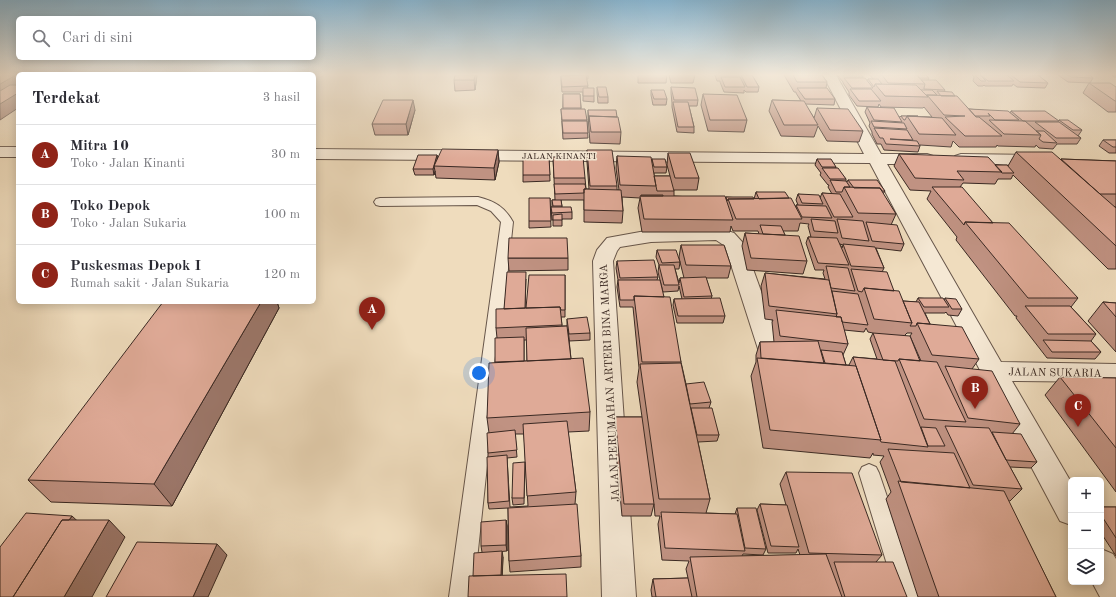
<!DOCTYPE html>
<html lang="id">
<head>
<meta charset="utf-8">
<style>
  body { margin:0; font-family:"Old Standard TT",serif; background:#f2f2f3; color:#2b2b33 }
  .controls { position:absolute; right:12px; bottom:12px; display:grid; overflow:hidden; border-radius:6px; box-shadow:0 2px 10px #0003 }
  .controls button { width:36px; height:36px; display:grid; place-items:center; padding:0; border:0; border-bottom:1px solid #e1e1e2; background:#fff; color:#2b2b33; font:20px sans-serif }
  .you { position:absolute; left:479px; top:373px; width:14px; height:14px; margin:-10px; border:3px solid #fff; border-radius:50%; background:#1a73e8; box-shadow:0 0 0 6px #1a73e833 }
  .badge { display:grid; place-items:center; width:26px; height:26px; border-radius:50%; background:#8f2418; color:#fff; font-size:13px; font-weight:700 }
  .pin { position:absolute; translate:-50% -33px; filter:drop-shadow(0 1px 2px #0008) }
  .pin::after { content:''; position:absolute; top:21px; width:14px; height:12px; background:inherit; clip-path:polygon(0 0,100% 0,50% 100%) }
  .list { margin:0; padding:0; list-style:none }
  h2 { display:flex; justify-content:space-between; align-items:center; height:52px; margin:0; padding:0 16px; font-size:17px }
  h2 small { font-size:13px; font-weight:400; color:#7c7c81 }
  .list li { display:grid; grid-template-columns:26px 1fr auto; gap:12px; align-items:center; box-sizing:border-box; height:60px; padding:0 16px; border-top:1px solid #e1e1e2 }
  .list b { display:block; font-size:15px; white-space:nowrap }
  .list p { margin:0; font-size:13px; white-space:nowrap; color:#7c7c81 }
  .list em { font-size:13px; font-style:normal; color:#7c7c81 }
  .icon { flex:none; width:22px; height:22px; fill:none; stroke:currentColor; stroke-width:2; stroke-linecap:round; stroke-linejoin:round }
  .map { position:relative; flex:none; width:1116px; height:597px; overflow:hidden }
  .search { position:absolute; background:#fff; box-shadow:0 2px 10px #0003; left:16px; top:16px; width:300px; height:44px; display:flex; align-items:center; gap:10px; box-sizing:border-box; padding:0 14px; border-radius:6px; color:#7c7c81; font-size:15px }
  .panel { position:absolute; background:#fff; box-shadow:0 2px 10px #0003; left:16px; top:72px; width:300px; height:232px; border-radius:6px }
  .map>svg:first-child { display:block }
  .lines { fill:none; stroke-linecap:round; stroke-linejoin:round }
  .service-casing { stroke:#67564a; stroke-width:2 }
  .minor-casing { stroke:#67564a; stroke-width:2 }
  .service { fill:#f5e8d4; fill-rule:evenodd }
  .minor { fill:#f5e8d4; fill-rule:evenodd }
  .wall { fill:#c09282; stroke:#3a2923; fill-rule:evenodd }
  .shaded-wall { fill:#9c776a; stroke:#3a2923 }
  .building { fill:#dfaa97; stroke:#3a2923 }
  .labels { text-anchor:middle; stroke-width:3; stroke-linejoin:round; paint-order:stroke }
  .far-street-label { font-size:9px; fill:#3a2923; stroke:#f5e8d4 }
  .street-label { font-size:11px; fill:#3a2923; stroke:#f5e8d4 }
</style>
</head>
<body>
<div class="map">
<svg width="1116" height="597" viewBox="0 0 1116 597">
  <rect width="100%" height="100%" fill="#efdcbd"/>
  <filter id="stains"><feTurbulence type="fractalNoise" baseFrequency=".005" numOctaves="4"/><feColorMatrix values="0 0 0 0 .2 0 0 0 0 .09 0 0 0 0 .02 0 0 0 .5 -.17"/></filter>
  <radialGradient id="worn" r=".72"><stop offset=".6" stop-color="#630" stop-opacity="0"/><stop offset="1" stop-color="#630" stop-opacity=".3"/></radialGradient>
  <g class="lines">
    <defs>
      <path id="service" d="M 478,197 C 494,201 505,207 513,222 L 473,597 L 449,597 L 501,222 L 491,211 L 477,205 L 380,206 L 376,205 L 374,202 L 376,199 L 380,198 Z
        M 869,464 L 876,467 L 879,473 L 921,597 L 897,597 L 859,473 L 862,467 Z"/>
      <path id="minor" d="M 823,75 L 836,75 L 881,154 L 927,154 L 933,156 L 935,159 L 933,162 L 927,164 L 887,164 L 1001,362 L 1116,364 L 1116,382 L 1012,381 L 1071,482 L 1071,525 L 1060,521 L 870,163 L 314,159 L 314,149 L 864,154 Z
        M 0,147 L 18,147 L 18,157 L 0,157 Z
        M 961,154 L 1041,155 L 1047,157 L 1049,160 L 1047,163 L 1041,165 L 961,164 L 955,162 L 953,159 L 955,156 Z
        M 718,228 L 734,233 L 744,244 L 783,352 L 780,358 L 771,361 L 762,358 L 759,352 L 725,246 L 716,240 L 651,242 L 620,247 L 617,251 L 613,261 L 636,597 L 602,597 L 593,261 L 597,250 L 607,238 L 651,230 Z
        M 1101,549 L 1113,554 L 1116,559 L 1116,597 L 1100,597 L 1092,582 L 1101,582 Z"/>
    </defs>
    <!-- service casing -->
    <use href="#service" class="service-casing"/>
    <!-- minor casing -->
    <use href="#minor" class="minor-casing"/>
    <!-- service -->
    <use href="#service" class="service"/>
    <!-- minor -->
    <use href="#minor" class="minor"/>
  </g>
  <!-- wall -->
  <path class="wall" d="M 477,75 L 475,90 L 455,91 L 454,80 Z
    M 562,75 L 588,75 L 588,79 L 586,79 L 588,88 L 594,96 L 594,102 L 583,101 L 583,92 L 562,92 L 561,81 L 561,76 Z
    M 638,75 L 667,75 L 666,83 L 638,83 Z
    M 669,75 L 695,75 L 693,83 L 671,83 Z
    M 715,75 L 752,75 L 759,87 L 758,92 L 746,92 L 744,90 L 744,93 L 724,92 L 720,82 L 720,81 L 717,81 Z
    M 784,75 L 822,75 L 827,82 L 826,88 L 835,99 L 834,105 L 805,104 L 814,118 L 817,108 L 863,131 L 859,142 L 827,141 L 818,126 L 814,137 L 781,136 L 769,111 L 772,100 L 801,101 L 796,93 L 796,92 L 794,92 Z
    M 837,75 L 862,75 L 863,77 L 863,78 L 867,81 L 868,79 L 873,79 L 870,75 L 926,75 L 929,78 L 928,80 L 945,90 L 944,92 L 955,96 L 969,109 L 1010,113 L 1011,111 L 1059,121 L 1059,120 L 1082,130 L 1078,136 L 1081,138 L 1077,144 L 1057,144 L 1053,149 L 1039,148 L 1036,145 L 1035,147 L 998,146 L 997,145 L 996,147 L 959,147 L 953,141 L 951,147 L 920,145 L 920,146 L 918,152 L 884,150 L 881,144 L 877,144 L 872,134 L 872,132 L 869,126 L 870,123 L 865,112 L 867,107 L 900,117 L 901,116 L 932,117 L 924,107 L 923,108 L 881,107 L 879,104 L 878,107 L 857,106 L 849,95 L 849,92 L 843,83 L 843,82 Z
    M 972,75 L 1041,75 L 1040,77 L 1048,83 L 1045,88 L 1017,87 L 1013,84 L 1012,86 L 985,86 L 984,85 L 983,86 L 978,86 L 973,81 L 974,77 Z
    M 1058,75 L 1090,75 L 1093,78 L 1090,83 L 1068,82 Z
    M 1112,75 L 1116,75 L 1116,77 L 1114,77 Z
    M 1089,83 L 1116,87 L 1116,112 L 1108,112 L 1083,93 Z
    M 597,87 L 608,97 L 608,103 L 598,103 L 597,92 Z
    M 671,87 L 698,100 L 697,106 L 689,106 L 694,127 L 694,133 L 677,132 L 672,107 L 672,103 L 671,93 Z
    M 651,90 L 667,99 L 666,105 L 653,105 L 651,95 Z
    M 563,94 L 580,94 L 581,109 L 587,120 L 588,138 L 563,139 L 561,109 L 563,109 Z
    M 703,94 L 747,120 L 744,132 L 708,131 L 701,105 Z
    M 415,110 L 408,135 L 375,135 L 372,124 Z
    M 588,110 L 621,132 L 620,144 L 590,143 L 588,116 Z
    M 1103,140 L 1116,140 L 1116,153 L 1109,153 L 1099,146 Z
    M 498,150 L 499,162 L 495,180 L 436,178 L 435,171 L 434,175 L 415,175 L 413,169 L 437,155 L 437,159 Z
    M 587,150 L 617,186 L 617,190 L 619,190 L 616,168 L 617,156 L 652,163 L 652,159 L 667,167 L 666,173 L 654,173 L 654,176 L 670,176 L 667,165 L 668,153 L 699,178 L 697,190 L 674,190 L 674,196 L 725,199 L 726,197 L 754,199 L 756,192 L 789,198 L 796,208 L 796,205 L 798,205 L 796,200 L 798,194 L 820,198 L 822,193 L 832,194 L 828,187 L 829,185 L 828,185 L 820,175 L 821,173 L 815,165 L 817,159 L 836,167 L 836,168 L 846,179 L 846,181 L 847,182 L 848,180 L 885,191 L 883,194 L 896,214 L 891,225 L 904,244 L 901,251 L 876,248 L 884,268 L 882,272 L 894,291 L 903,301 L 916,302 L 918,298 L 944,300 L 945,298 L 962,309 L 958,316 L 948,315 L 946,312 L 945,313 L 925,313 L 930,324 L 979,359 L 972,369 L 1020,424 L 1012,434 L 1037,462 L 1031,468 L 1010,467 L 1022,489 L 1010,501 L 1008,501 L 1056,597 L 918,597 L 886,499 L 891,492 L 880,462 L 884,456 L 873,455 L 873,453 L 870,458 L 763,448 L 751,376 L 756,362 L 756,355 L 760,342 L 774,342 L 772,322 L 773,320 L 765,319 L 761,286 L 765,273 L 825,279 L 823,273 L 824,270 L 815,270 L 806,243 L 808,237 L 811,237 L 808,226 L 809,224 L 800,223 L 798,231 L 783,231 L 785,235 L 807,261 L 803,274 L 747,270 L 742,246 L 745,233 L 759,234 L 758,231 L 733,231 L 731,226 L 730,232 L 642,232 L 638,208 L 640,198 L 622,197 L 623,211 L 622,223 L 584,222 L 584,200 L 561,200 L 562,207 L 572,212 L 572,219 L 562,219 L 562,226 L 553,226 L 553,220 L 552,220 L 551,207 L 552,207 L 552,200 L 555,200 L 553,157 L 585,178 L 586,189 L 589,189 L 587,162 ZM 840,244 L 843,245 L 842,248 ZM 866,328 L 868,332 L 873,333 L 870,339 L 877,359 L 853,357 L 849,365 L 846,365 L 843,355 L 848,344 L 844,330 L 864,332 ZM 907,333 L 912,333 L 910,336 L 921,361 L 920,361 L 905,335 Z
    M 1016,152 L 1060,160 L 1061,159 L 1116,161 L 1116,207 L 1114,207 L 1116,208 L 1116,269 L 1108,269 L 1013,175 L 1011,179 L 998,179 L 995,184 L 963,183 L 960,187 L 993,223 L 1078,298 L 1071,307 L 1096,334 L 1091,341 L 1101,352 L 1095,359 L 1047,358 L 1016,318 L 1017,316 L 1015,316 L 956,240 L 957,237 L 927,199 L 931,191 L 910,190 L 894,166 L 899,154 L 1008,166 Z
    M 549,158 L 550,181 L 523,182 L 523,175 Z
    M 550,198 L 551,227 L 529,228 L 529,221 Z
    M 681,245 L 731,266 L 728,278 L 706,278 L 712,296 L 711,299 L 725,316 L 723,323 L 677,323 L 673,305 L 674,299 L 682,299 L 679,286 L 678,291 L 663,292 L 658,272 L 659,265 L 656,257 L 657,250 L 680,262 L 679,257 ZM 680,262 L 684,278 L 680,278 L 679,283 L 675,269 L 679,269 Z
    M 508,258 L 568,258 L 568,270 L 509,271 Z
    M 617,261 L 658,277 L 657,280 L 664,297 L 681,362 L 686,384 L 711,402 L 709,408 L 719,435 L 717,441 L 698,442 L 710,499 L 706,513 L 735,514 L 737,508 L 766,549 L 763,555 L 743,554 L 742,556 L 800,555 L 798,549 L 796,553 L 768,553 L 757,510 L 760,504 L 786,505 L 780,484 L 786,472 L 882,555 L 876,562 L 907,597 L 652,597 L 651,590 L 653,579 L 688,578 L 686,569 L 689,561 L 662,560 L 658,524 L 660,516 L 655,516 L 654,504 L 651,516 L 622,516 L 614,430 L 615,417 L 642,417 L 637,382 L 639,368 L 633,307 L 620,307 L 617,287 L 618,280 L 616,268 Z
    M 565,275 L 565,317 L 561,317 L 562,326 L 567,326 L 567,319 L 590,333 L 590,340 L 569,341 L 568,329 L 571,359 L 590,412 L 589,431 L 568,432 L 576,492 L 575,504 L 581,556 L 581,567 L 510,572 L 509,561 L 508,508 L 489,509 L 488,503 L 488,453 L 489,433 L 487,418 L 495,362 L 497,338 L 496,328 L 504,309 L 526,279 L 525,308 L 526,308 ZM 524,340 L 527,340 L 527,361 L 524,361 ZM 515,434 L 524,434 L 528,506 L 510,507 L 507,458 L 517,457 Z
    M 261,302 L 277,302 L 279,308 L 172,506 L 51,502 L 28,480 Z
    M 1103,302 L 1116,303 L 1116,352 L 1088,321 Z
    M 1060,377 L 1116,378 L 1116,492 L 1045,395 Z
    M 525,462 L 524,504 L 513,505 L 512,498 Z
    M 1101,507 L 1116,507 L 1116,556 L 1101,533 Z
    M 506,520 L 507,526 L 507,551 L 496,552 L 503,557 L 502,575 L 473,576 L 482,552 L 481,546 Z"/>
  <!-- shaded-wall -->
  <path class="shaded-wall" d="M 16,75 L 18,75 L 18,108 L 0,120 L 0,84 Z
    M 475,75 L 477,75 L 475,90 L 474,80 Z
    M 413,100 L 415,110 L 408,135 L 406,124 Z
    M 498,150 L 499,162 L 495,180 L 494,168 Z
    M 437,155 L 438,161 L 434,166 L 435,171 L 434,175 L 433,169 Z
    M 261,302 L 277,302 L 279,308 L 172,506 L 154,484 Z
    M 72,516 L 85,528 L 16,597 Z
    M 109,520 L 125,537 L 92,597 L 64,597 Z
    M 506,520 L 507,526 L 507,551 L 506,545 Z
    M 217,544 L 227,555 L 208,597 L 193,597 Z
    M 502,551 L 503,557 L 502,583 L 501,577 Z"/>
  <!-- building -->
  <path class="building" d="M 0,75 L 16,75 L 0,84 Z
    M 455,75 L 475,75 L 474,80 L 454,80 Z
    M 586,75 L 588,86 L 562,87 L 561,76 Z
    M 741,75 L 752,75 L 759,87 L 747,87 Z
    M 793,75 L 822,75 L 827,82 L 797,82 Z
    M 843,75 L 862,75 L 863,77 L 844,77 Z
    M 882,75 L 917,75 L 925,84 L 888,83 Z
    M 917,75 L 926,75 L 929,78 L 919,78 Z
    M 975,75 L 980,75 L 986,81 L 981,81 Z
    M 981,75 L 1007,75 L 1014,81 L 988,81 Z
    M 1011,75 L 1038,75 L 1048,83 L 1020,82 Z
    M 1068,75 L 1090,75 L 1093,78 L 1071,77 Z
    M 721,77 L 740,77 L 745,87 L 725,87 Z
    M 844,78 L 865,78 L 873,88 L 852,88 Z
    M 868,79 L 878,79 L 882,84 L 875,84 L 874,87 Z
    M 921,80 L 936,80 L 945,90 L 924,89 L 924,88 L 925,84 Z
    M 1089,83 L 1110,83 L 1116,87 L 1116,101 L 1115,101 Z
    M 875,84 L 916,85 L 928,97 L 885,96 Z
    M 10,85 L 18,85 L 18,93 L 0,104 L 0,91 Z
    M 597,87 L 606,87 L 608,97 L 599,97 Z
    M 671,87 L 695,88 L 698,100 L 674,100 Z
    M 583,88 L 594,88 L 594,96 L 583,96 Z
    M 797,88 L 827,88 L 835,99 L 805,99 Z
    M 850,89 L 871,89 L 881,101 L 859,101 Z
    M 651,90 L 664,90 L 667,99 L 654,99 Z
    M 921,90 L 932,90 L 937,95 L 926,95 Z
    M 937,91 L 952,92 L 955,96 L 941,96 Z
    M 563,94 L 580,94 L 581,108 L 563,108 Z
    M 703,94 L 737,95 L 747,120 L 710,120 Z
    M 927,95 L 957,96 L 976,117 L 979,117 L 1002,136 L 965,136 L 945,117 L 965,116 L 944,115 Z
    M 383,100 L 413,100 L 406,124 L 372,124 Z
    M 772,100 L 804,101 L 818,125 L 784,125 Z
    M 673,102 L 688,102 L 694,127 L 678,127 Z
    M 867,107 L 894,108 L 902,122 L 874,120 Z
    M 817,108 L 848,109 L 863,131 L 830,130 Z
    M 561,109 L 585,109 L 587,120 L 562,120 Z
    M 969,109 L 1008,111 L 1019,120 L 995,120 L 988,113 L 990,116 L 975,116 Z
    M 588,110 L 616,110 L 617,117 L 589,116 L 589,122 Z
    M 1011,111 L 1045,111 L 1059,121 L 1023,121 Z
    M 589,116 L 618,117 L 621,132 L 591,132 Z
    M 901,116 L 918,116 L 907,116 L 905,120 L 904,120 Z
    M 907,116 L 942,118 L 956,135 L 919,134 Z
    M 989,120 L 1025,121 L 1041,135 L 1004,134 Z
    M 1059,120 L 1068,120 L 1082,130 L 1073,130 Z
    M 562,121 L 587,121 L 588,133 L 563,133 Z
    M 871,121 L 904,123 L 907,129 L 874,127 Z
    M 1035,122 L 1059,122 L 1081,138 L 1056,138 Z
    M 874,128 L 907,130 L 913,140 L 890,139 L 917,141 L 920,146 L 886,144 L 883,138 L 880,138 Z
    M 1036,131 L 1044,131 L 1057,143 L 1043,142 L 1039,139 L 1041,135 Z
    M 1103,140 L 1116,140 L 1116,147 L 1113,147 Z
    M 442,149 L 498,150 L 494,168 L 434,166 Z
    M 587,150 L 612,150 L 617,186 L 590,186 Z
    M 1016,152 L 1052,152 L 1116,208 L 1116,246 Z
    M 668,153 L 690,153 L 699,178 L 675,178 Z
    M 899,154 L 988,157 L 1002,172 L 957,171 L 964,180 L 915,178 Z
    M 418,155 L 437,155 L 433,169 L 413,169 Z
    M 617,156 L 651,157 L 656,186 L 620,185 Z
    M 553,157 L 583,157 L 585,178 L 554,178 Z
    M 523,158 L 549,158 L 550,175 L 523,175 Z
    M 652,159 L 665,159 L 667,167 L 654,167 Z
    M 817,159 L 831,159 L 836,167 L 822,167 Z
    M 1061,159 L 1116,161 L 1116,194 L 1100,194 Z
    M 995,165 L 1007,165 L 1014,173 L 1002,173 Z
    M 822,168 L 838,168 L 846,179 L 830,179 Z
    M 654,176 L 670,176 L 674,191 L 657,191 Z
    M 830,180 L 846,181 L 850,187 L 844,187 L 842,192 L 836,192 Z
    M 848,180 L 877,180 L 885,191 L 882,191 L 880,188 L 854,188 Z
    M 554,184 L 585,184 L 586,189 L 584,189 L 584,193 L 555,194 Z
    M 844,187 L 880,188 L 896,214 L 858,213 Z
    M 932,187 L 962,187 L 993,223 L 965,222 L 964,225 Z
    M 584,189 L 621,190 L 623,211 L 584,210 Z
    M 756,192 L 785,192 L 789,198 L 759,199 Z
    M 822,193 L 840,194 L 853,217 L 834,217 Z
    M 798,194 L 819,195 L 823,204 L 802,203 Z
    M 641,195 L 663,195 L 663,196 L 641,196 Z
    M 640,196 L 725,196 L 733,220 L 644,219 Z
    M 726,197 L 753,197 L 754,199 L 728,199 L 727,201 Z
    M 529,198 L 550,198 L 551,221 L 529,221 Z
    M 791,198 L 802,219 L 736,219 L 728,199 Z
    M 552,200 L 561,200 L 562,206 L 553,206 Z
    M 796,205 L 826,206 L 832,218 L 802,217 Z
    M 551,207 L 571,207 L 572,212 L 552,213 Z
    M 562,214 L 562,220 L 553,220 L 553,215 Z
    M 811,219 L 835,221 L 838,233 L 814,231 Z
    M 837,219 L 863,221 L 869,241 L 842,238 Z
    M 866,222 L 897,225 L 904,244 L 872,241 Z
    M 965,222 L 1009,223 L 1078,298 L 1028,298 Z
    M 760,225 L 781,226 L 785,235 L 763,234 Z
    M 745,233 L 799,236 L 807,261 L 751,258 Z
    M 808,237 L 837,238 L 849,265 L 818,263 Z
    M 509,238 L 567,238 L 568,258 L 508,258 Z
    M 843,244 L 875,247 L 884,268 L 851,266 Z
    M 681,245 L 724,245 L 731,266 L 686,265 Z
    M 657,250 L 676,250 L 680,262 L 662,263 Z
    M 654,260 L 658,277 L 620,278 L 617,261 Z
    M 659,265 L 674,265 L 679,285 L 664,285 Z
    M 826,266 L 848,268 L 855,291 L 831,288 Z
    M 851,269 L 887,272 L 894,291 L 864,288 L 862,292 L 858,291 Z
    M 507,272 L 526,272 L 525,308 L 504,309 Z
    M 765,273 L 829,280 L 837,314 L 769,306 Z
    M 529,275 L 565,275 L 565,310 L 561,310 L 560,307 L 526,308 Z
    M 706,277 L 712,296 L 684,297 L 680,278 Z
    M 618,280 L 660,280 L 664,297 L 634,296 L 634,300 L 620,300 Z
    M 864,288 L 899,291 L 912,323 L 874,319 Z
    M 832,291 L 858,294 L 868,325 L 842,322 L 841,317 L 836,317 L 837,314 Z
    M 634,296 L 670,297 L 681,362 L 642,362 Z
    M 720,298 L 725,316 L 678,316 L 674,299 Z
    M 918,298 L 943,298 L 949,307 L 924,307 Z
    M 945,298 L 956,299 L 962,309 L 952,309 Z
    M 903,301 L 919,302 L 930,324 L 917,323 L 916,326 L 910,326 L 912,323 Z
    M 163,302 L 261,302 L 154,484 L 28,480 Z
    M 1103,302 L 1116,303 L 1116,317 Z
    M 1025,306 L 1070,306 L 1096,334 L 1048,334 Z
    M 560,307 L 562,325 L 496,328 L 496,309 Z
    M 776,310 L 841,317 L 848,344 L 780,336 Z
    M 587,317 L 590,333 L 569,334 L 567,319 Z
    M 917,323 L 962,327 L 979,359 L 932,355 Z
    M 567,326 L 571,359 L 527,361 L 526,328 Z
    M 873,333 L 910,336 L 920,361 L 899,359 L 898,361 L 883,360 Z
    M 524,337 L 524,361 L 495,362 L 495,338 Z
    M 1043,340 L 1091,341 L 1101,352 L 1052,352 Z
    M 818,341 L 824,363 L 761,358 L 760,342 Z
    M 821,350 L 842,352 L 846,365 L 825,363 Z
    M 853,357 L 895,361 L 928,447 L 881,442 L 880,440 L 881,440 Z
    M 583,358 L 590,412 L 487,418 L 489,363 Z
    M 757,358 L 856,366 L 881,440 L 770,430 Z
    M 899,359 L 937,362 L 966,422 L 924,419 Z
    M 681,363 L 710,499 L 659,499 L 640,364 Z
    M 945,366 L 992,371 L 1020,424 L 968,418 Z
    M 1060,377 L 1116,378 L 1116,448 Z
    M 704,382 L 711,402 L 690,404 L 686,384 Z
    M 691,408 L 712,408 L 719,435 L 697,435 Z
    M 615,417 L 642,417 L 654,504 L 624,504 Z
    M 567,421 L 576,492 L 527,496 L 523,424 Z
    M 945,426 L 989,428 L 1022,489 L 973,485 Z
    M 921,427 L 936,428 L 945,446 L 928,446 Z
    M 515,430 L 517,450 L 488,453 L 487,433 Z
    M 992,432 L 1021,434 L 1037,462 L 1006,460 Z
    M 888,449 L 954,453 L 970,488 L 901,482 Z
    M 507,455 L 509,501 L 488,503 L 487,457 Z
    M 525,462 L 524,498 L 512,498 L 513,463 Z
    M 786,472 L 852,473 L 882,555 L 809,553 Z
    M 898,481 L 1004,491 L 1056,597 L 939,597 Z
    M 577,504 L 581,556 L 509,561 L 508,508 Z
    M 760,504 L 787,505 L 799,547 L 771,546 Z
    M 1101,507 L 1116,507 L 1116,538 L 1101,515 Z
    M 737,508 L 756,508 L 766,549 L 745,548 Z
    M 661,512 L 737,514 L 745,551 L 665,548 Z
    M 26,513 L 72,516 L 69,520 L 62,520 L 13,597 L 0,597 L 0,547 Z
    M 62,520 L 109,520 L 64,597 L 13,597 Z
    M 506,520 L 506,545 L 481,546 L 481,522 Z
    M 137,542 L 217,544 L 193,597 L 106,597 Z
    M 502,551 L 501,575 L 473,576 L 474,553 Z
    M 826,554 L 842,597 L 697,597 L 690,557 Z
    M 834,562 L 893,562 L 907,597 L 845,597 Z
    M 566,574 L 567,597 L 468,597 L 469,576 Z
    M 688,578 L 692,597 L 656,597 L 653,579 Z"/>
  <!-- sky -->
  <linearGradient id="sky" x2="0" y2="1"><stop stop-color="#89b7d3"/><stop offset="0.47" stop-color="#f8efe1"/><stop offset="1" stop-color="#f8efe1" stop-opacity="0"/></linearGradient>
  <rect width="1116" height="159" fill="url(#sky)"/>
  <g class="labels">
    <!-- far-street labels -->
    <g class="far-street-label">
      <text x="559" y="159">JALAN KINANTI</text>
    </g>
    <!-- street labels -->
    <g class="street-label">
      <text transform="translate(1055 372) rotate(1)" y="4">JALAN SUKARIA</text>
      <text transform="translate(609 383) rotate(-93)" y="4">JALAN PERUMAHAN ARTERI BINA MARGA</text>
    </g>
  </g>
  <rect width="100%" height="100%" filter="url(#stains)"/>
  <rect width="100%" height="100%" fill="url(#worn)"/>
</svg>
<div class="controls">
<button>+</button>
<button>−</button>
<button><svg class="icon" aria-label="layers" viewBox="0 0 24 24"><path d="M12 4l9 5-9 5-9-5zM3 14l9 5 9-5"/></svg></button>
</div>
<div class="you"></div>
<div class="pin badge" style="left:372px;top:330px">A</div>
<div class="pin badge" style="left:975px;top:409px">B</div>
<div class="pin badge" style="left:1078px;top:427px">C</div>
<div class="search"><svg class="icon" aria-label="search" viewBox="0 0 24 24"><circle cx="10" cy="10" r="6"/><path d="M15 15l6 6"/></svg>Cari di sini</div>
<section class="panel">
<h2>Terdekat<small>3 hasil</small></h2>
<ul class="list">
<li><span class="badge">A</span><div><b>Mitra 10</b><p>Toko · Jalan Kinanti</p></div><em>30 m</em></li>
<li><span class="badge">B</span><div><b>Toko Depok</b><p>Toko · Jalan Sukaria</p></div><em>100 m</em></li>
<li><span class="badge">C</span><div><b>Puskesmas Depok I</b><p>Rumah sakit · Jalan Sukaria</p></div><em>120 m</em></li>
</ul>
</section>
</div>
</body>
</html>
